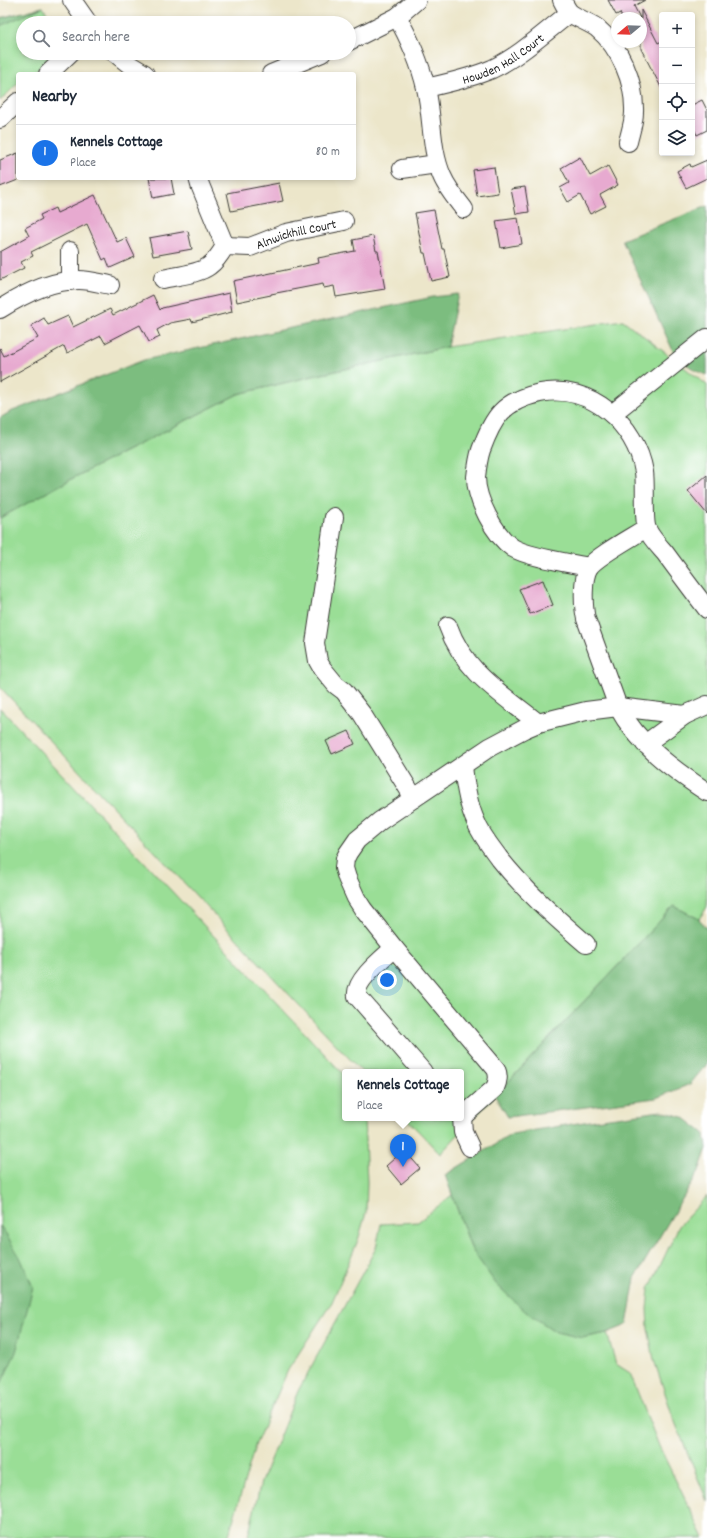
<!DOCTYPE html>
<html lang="en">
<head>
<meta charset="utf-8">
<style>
  body { margin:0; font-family:Dekko,sans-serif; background:#f6f6f7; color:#1f2937 }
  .controls { position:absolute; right:12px; top:12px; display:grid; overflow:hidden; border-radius:4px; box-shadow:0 2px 6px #0003 }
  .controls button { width:36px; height:36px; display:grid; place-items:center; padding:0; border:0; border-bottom:1px solid #e0e1e3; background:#fff; color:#1f2937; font:20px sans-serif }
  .compass { position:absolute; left:611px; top:12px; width:36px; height:36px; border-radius:50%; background:#fff; box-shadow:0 2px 6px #0003; rotate:251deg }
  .you { position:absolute; left:387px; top:980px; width:14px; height:14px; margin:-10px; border:3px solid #fff; border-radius:50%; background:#1a73e8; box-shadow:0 0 0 6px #1a73e833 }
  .badge { display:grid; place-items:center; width:26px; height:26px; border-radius:50%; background:#1a73e8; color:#fff; font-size:13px; font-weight:700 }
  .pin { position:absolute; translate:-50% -33px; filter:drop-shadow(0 1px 2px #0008) }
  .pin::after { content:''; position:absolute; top:21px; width:14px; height:12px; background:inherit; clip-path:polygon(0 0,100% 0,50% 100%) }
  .popup { position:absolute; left:342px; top:1069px; width:122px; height:52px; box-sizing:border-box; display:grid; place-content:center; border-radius:4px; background:#fff; filter:drop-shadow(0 1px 3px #0005); font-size:13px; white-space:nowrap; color:#747a83 }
  .popup b { font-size:15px; color:#1f2937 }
  .popup::after { content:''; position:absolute; left:50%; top:100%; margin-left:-8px; border:8px solid transparent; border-top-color:#fff }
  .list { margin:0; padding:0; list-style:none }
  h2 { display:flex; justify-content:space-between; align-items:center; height:52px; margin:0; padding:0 16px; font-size:17px }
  h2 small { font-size:13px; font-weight:400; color:#747a83 }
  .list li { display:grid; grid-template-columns:26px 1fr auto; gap:12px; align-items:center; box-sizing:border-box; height:56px; padding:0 16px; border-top:1px solid #e0e1e3 }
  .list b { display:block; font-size:15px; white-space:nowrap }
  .list p { margin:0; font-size:13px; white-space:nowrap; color:#747a83 }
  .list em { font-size:13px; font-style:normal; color:#747a83 }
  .icon { flex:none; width:22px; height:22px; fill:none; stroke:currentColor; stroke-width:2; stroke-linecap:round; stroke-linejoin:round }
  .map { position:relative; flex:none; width:707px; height:1538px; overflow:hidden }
  .search { position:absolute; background:#fff; box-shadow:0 2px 6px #0003; left:16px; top:16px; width:340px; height:44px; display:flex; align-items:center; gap:10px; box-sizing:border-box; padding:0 14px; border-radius:22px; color:#747a83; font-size:15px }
  .panel { position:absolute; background:#fff; box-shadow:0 2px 6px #0003; left:16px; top:72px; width:340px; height:108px; border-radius:4px }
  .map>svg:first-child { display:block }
  .green { fill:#9ade96; stroke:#5b7d59 }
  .forest { fill:#7bbd7f; stroke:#4c6c4e }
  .building { fill:#e7aad0 }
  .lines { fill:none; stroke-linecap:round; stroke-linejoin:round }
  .minor-casing { stroke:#3b3a36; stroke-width:20 }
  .minor { stroke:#fff; stroke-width:18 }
  .labels { text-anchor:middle; stroke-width:3; stroke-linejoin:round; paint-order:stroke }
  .street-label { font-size:13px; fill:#1c1c1c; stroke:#fff }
</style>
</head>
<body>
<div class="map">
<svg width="707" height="1538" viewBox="0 0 707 1538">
  <rect width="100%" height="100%" fill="#fff"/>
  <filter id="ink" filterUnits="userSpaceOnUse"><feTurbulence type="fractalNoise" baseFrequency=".025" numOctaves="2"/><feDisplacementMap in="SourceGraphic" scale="8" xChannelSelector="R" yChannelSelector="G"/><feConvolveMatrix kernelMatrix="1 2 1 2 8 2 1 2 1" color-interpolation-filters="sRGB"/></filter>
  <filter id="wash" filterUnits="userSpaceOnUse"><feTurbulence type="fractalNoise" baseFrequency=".012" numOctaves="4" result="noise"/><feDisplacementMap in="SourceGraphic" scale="16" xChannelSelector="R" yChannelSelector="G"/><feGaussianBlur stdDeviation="0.9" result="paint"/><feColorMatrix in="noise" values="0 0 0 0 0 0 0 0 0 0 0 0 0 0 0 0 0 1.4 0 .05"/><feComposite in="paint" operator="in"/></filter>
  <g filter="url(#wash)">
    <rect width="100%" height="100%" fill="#ece6ca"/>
    <!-- green -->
    <path class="green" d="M 43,7 L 53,23 L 23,23 L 23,53 L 57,53 C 44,66 38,74 18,74 L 18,83 L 0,101 L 0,18 Z
      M 623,320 L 707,385 L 707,907 L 699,919 L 674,906 L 440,1154 L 406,1118 L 461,1118 L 461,1072 L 362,1072 L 0,687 L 0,518 L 75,477 L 238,394 L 313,376 L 447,347 Z
      M 0,708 L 345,1076 L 345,1118 L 364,1118 L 367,1182 L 366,1213 L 358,1240 L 332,1302 L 288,1370 L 255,1446 L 228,1538 L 0,1538 Z
      M 452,1195 L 472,1250 L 582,1338 L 607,1333 L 616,1364 L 630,1373 L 659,1446 L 704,1538 L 250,1538 L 248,1536 L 261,1482 L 298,1391 L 376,1248 L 381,1224 L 418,1222 Z
      M 707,1196 L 707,1501 L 673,1417 L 654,1360 L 648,1328 L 647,1309 L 649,1289 L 679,1226 Z"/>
    <!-- forest -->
    <path class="forest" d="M 43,7 L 0,26 L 0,18 Z
      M 707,206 L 707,375 C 695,372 685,363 675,355 L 622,240 Z
      M 458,294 L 447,347 L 313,376 L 238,394 L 75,477 L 0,518 L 0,418 L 10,412 L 144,360 L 433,297 Z
      M 674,906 L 699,919 L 707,928 L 707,1064 L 690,1084 L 656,1098 L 508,1117 L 495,1096 Z
      M 661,1111 L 683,1117 L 705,1134 L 707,1148 L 699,1171 L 635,1278 L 627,1325 L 607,1333 L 582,1338 L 556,1332 L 526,1312 L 496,1284 L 472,1250 L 445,1175 L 512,1134 L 602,1119 Z
      M 0,1225 L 20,1257 L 33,1287 L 16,1352 L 0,1386 Z"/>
    <g id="blocks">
      <!-- building -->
      <path class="building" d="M 608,0 L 645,0 L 634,6 L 640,18 L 622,18 L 620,13 L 616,15 Z
        M 641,10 L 658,43 L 662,41 L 662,89 L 641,49 Z
        M 702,100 L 707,110 L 707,130 L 697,135 L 692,125 L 692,105 Z
        M 18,153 L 18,180 L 0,187 L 0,160 Z
        M 580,157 L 590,176 L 608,166 L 618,185 L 600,195 L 606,206 L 590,214 L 580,195 L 568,202 L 560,188 L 569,183 L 561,168 Z
        M 707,160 L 707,178 L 686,188 L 677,171 L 690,164 L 691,167 Z
        M 494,167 L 498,193 L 477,196 L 473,170 Z
        M 149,178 L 171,178 L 174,194 L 153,198 Z
        M 279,183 L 283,201 L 231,211 L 227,193 Z
        M 525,187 L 529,212 L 516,214 L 511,189 Z
        M 95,195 L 117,242 L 126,238 L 135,257 L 110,268 L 106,258 L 103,260 L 87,224 L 31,252 L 33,256 L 21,262 L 24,268 L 0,280 L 0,252 L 29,236 L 25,228 L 42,219 L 40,215 L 55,208 L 57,213 Z
        M 434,210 L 442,249 L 444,249 L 450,277 L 431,281 L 425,253 L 423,253 L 415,213 Z
        M 518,218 L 522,244 L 501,248 L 496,221 Z
        M 188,231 L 192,249 L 153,256 L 149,238 Z
        M 373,236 L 376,251 L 378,251 L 385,289 L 336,297 L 334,286 L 324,288 L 323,284 L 271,294 L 271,295 L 237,302 L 233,281 L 319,263 L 318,258 L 355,251 L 353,240 Z
        M 229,293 L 232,312 L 192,322 L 191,319 L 170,323 L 157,330 L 160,337 L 149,342 L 140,325 L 105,343 L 101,336 L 67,353 L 64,346 L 0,382 L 0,348 L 4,356 L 38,338 L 31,326 L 44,318 L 48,325 L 68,316 L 73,327 L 110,309 L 113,315 L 153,295 L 160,310 L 162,308 Z
        M 707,475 L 707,514 L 688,491 Z
        M 543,580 L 553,605 L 530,614 L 519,589 Z
        M 349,731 L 355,744 L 332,754 L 326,741 Z
        M 404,1150 L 420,1168 L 401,1184 L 386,1166 Z"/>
    </g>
  </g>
  <g filter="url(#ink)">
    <use href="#blocks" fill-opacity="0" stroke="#3b3a36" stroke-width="1"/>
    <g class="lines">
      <defs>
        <g id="minor">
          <path d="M 72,0 L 88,23"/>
          <path d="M 562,0 C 564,4 567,10 570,13 C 578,19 589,22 597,28 C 620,47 635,82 634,112 C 634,122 630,133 628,142"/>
          <path d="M 397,17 C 409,37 421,66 426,88 C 433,118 430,148 442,176 C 447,188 456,199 464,209"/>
          <path d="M 349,41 L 397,17 L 417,0"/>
          <path d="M 115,53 L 130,65 L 145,74"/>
          <path d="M 48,74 L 70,53"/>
          <path d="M 271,74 L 322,53"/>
          <path id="s1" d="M 426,88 C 448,83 471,78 492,69 C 520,56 546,31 570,13"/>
          <path d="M 0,119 L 18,102"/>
          <path d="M 402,169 L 437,164"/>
          <path d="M 198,178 L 200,185 L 225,246"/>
          <path d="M 70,251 L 70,281"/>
          <path id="s2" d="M 163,279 C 175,276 199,274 209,266 C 216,261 221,253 225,246 L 250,247 L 286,233 L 344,221"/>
          <path d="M 0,309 C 22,295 52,280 79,280 C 89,280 100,283 110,285"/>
          <path d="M 612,414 L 707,338"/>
          <path d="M 334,517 L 315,643 L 318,661 L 322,668 L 336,685 L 344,691 L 362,714 L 414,798"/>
          <path d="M 646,528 C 634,536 597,556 589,567 C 582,578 583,606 586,619 L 618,707 C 638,744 672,769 707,792"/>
          <path d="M 589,567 C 570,563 528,557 513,548 C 494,535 476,499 476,477 C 477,468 478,459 481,450 C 493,417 503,401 540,393 C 590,383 636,424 644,472 C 646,484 643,520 647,529 C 651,538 659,546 665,553 C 679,572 693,591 707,609"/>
          <path d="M 448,626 C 464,672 502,694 538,723"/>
          <path d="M 645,744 L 685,715 L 707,705"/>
          <path d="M 463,766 C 465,785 468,805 476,822 C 481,835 491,847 499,858 C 525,891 555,917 586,944"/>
          <path d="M 394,948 C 383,958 354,981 357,996 L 423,1072"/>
          <path d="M 461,1115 L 462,1117 L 495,1088 C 498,1081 499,1076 496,1069 L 394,948 L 363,909 L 356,898 L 347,878 L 344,868 L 345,859 L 348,853 L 357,840 L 380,821 L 490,747 L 524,729 L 538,723 L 586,711 L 618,707 L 685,715"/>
          <path d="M 462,1117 L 463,1132 L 470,1147"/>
        </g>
      </defs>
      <!-- minor casing -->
      <use href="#minor" class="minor-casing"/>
      <!-- minor -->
      <use href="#minor" class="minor"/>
    </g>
  </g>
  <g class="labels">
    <!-- street labels -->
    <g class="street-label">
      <text dy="5" stroke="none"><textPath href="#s1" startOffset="83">Howden Hall Court</textPath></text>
      <text dy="5" stroke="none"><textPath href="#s2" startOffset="147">Alnwickhill Court</textPath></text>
    </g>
  </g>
</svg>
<div class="controls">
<button>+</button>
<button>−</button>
<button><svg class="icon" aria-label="locate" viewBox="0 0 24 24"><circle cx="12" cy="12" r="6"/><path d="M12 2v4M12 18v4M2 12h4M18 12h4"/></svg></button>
<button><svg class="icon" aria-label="layers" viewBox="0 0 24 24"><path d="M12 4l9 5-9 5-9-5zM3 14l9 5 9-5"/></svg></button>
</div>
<svg class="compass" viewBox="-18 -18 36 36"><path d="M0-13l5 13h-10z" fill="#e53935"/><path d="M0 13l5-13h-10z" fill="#747a83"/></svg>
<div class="you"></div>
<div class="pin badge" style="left:403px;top:1167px">1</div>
<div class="popup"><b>Kennels Cottage</b>Place</div>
<div class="search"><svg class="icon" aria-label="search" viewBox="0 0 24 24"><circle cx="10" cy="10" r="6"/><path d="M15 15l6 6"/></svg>Search here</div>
<section class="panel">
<h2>Nearby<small></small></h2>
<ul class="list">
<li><span class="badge">1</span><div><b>Kennels Cottage</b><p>Place</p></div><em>80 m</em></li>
</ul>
</section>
</div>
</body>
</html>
